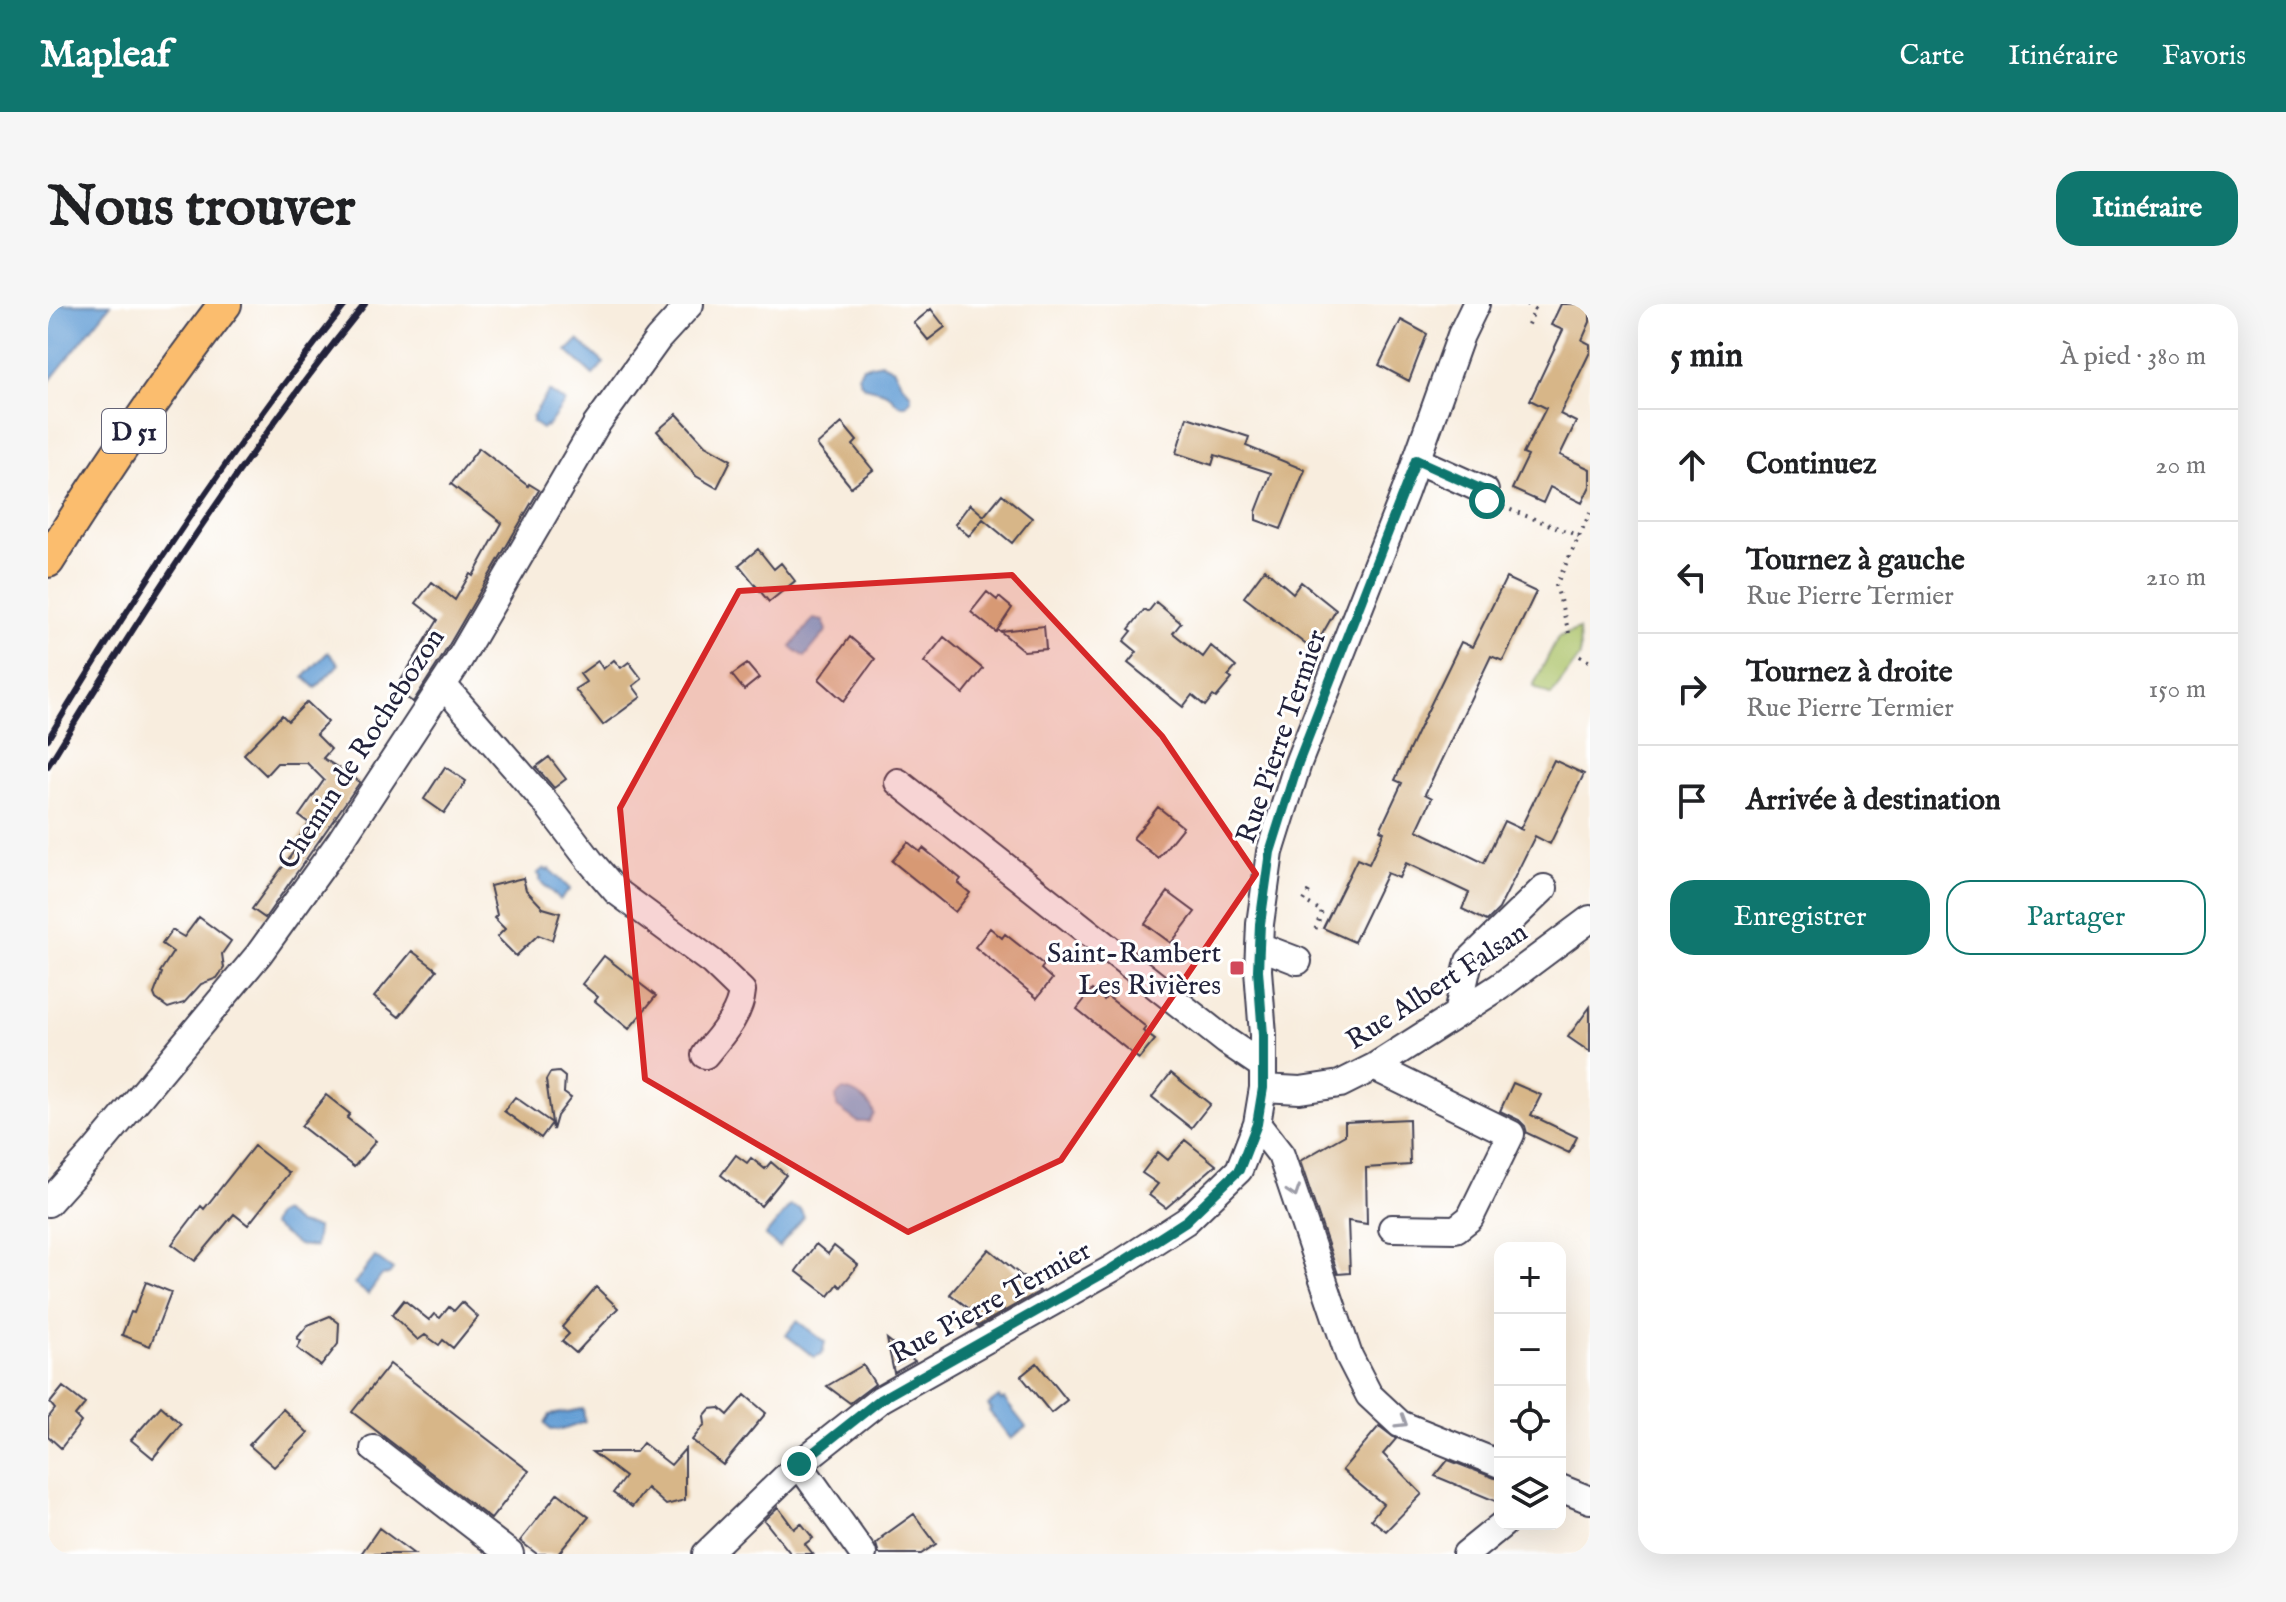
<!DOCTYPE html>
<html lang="fr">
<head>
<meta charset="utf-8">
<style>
  body { margin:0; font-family:"IM FELL English",serif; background:#f6f6f6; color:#202124 }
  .controls { position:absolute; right:24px; bottom:24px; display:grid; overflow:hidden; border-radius:16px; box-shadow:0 8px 32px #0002 }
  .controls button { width:72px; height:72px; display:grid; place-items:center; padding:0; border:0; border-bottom:2px solid #e0e0e0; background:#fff; color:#202124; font:40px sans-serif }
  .stop { position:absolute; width:24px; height:24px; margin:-18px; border:6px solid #0f766e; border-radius:50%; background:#fff }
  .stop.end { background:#0f766e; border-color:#fff; box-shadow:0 2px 8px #0008 }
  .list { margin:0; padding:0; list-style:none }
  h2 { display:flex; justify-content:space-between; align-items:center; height:104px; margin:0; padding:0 32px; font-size:34px }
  h2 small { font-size:26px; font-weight:400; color:#757577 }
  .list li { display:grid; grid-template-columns:52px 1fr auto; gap:24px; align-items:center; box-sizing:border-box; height:112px; padding:0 32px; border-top:2px solid #e0e0e0 }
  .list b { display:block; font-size:30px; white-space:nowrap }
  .list p { margin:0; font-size:26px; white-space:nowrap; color:#757577 }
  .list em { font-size:26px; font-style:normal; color:#757577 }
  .actions { display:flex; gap:16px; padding:24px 32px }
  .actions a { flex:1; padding:18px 0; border:2px solid #0f766e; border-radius:24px; text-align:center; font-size:28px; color:#0f766e }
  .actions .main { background:#0f766e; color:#fff }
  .icon { flex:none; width:44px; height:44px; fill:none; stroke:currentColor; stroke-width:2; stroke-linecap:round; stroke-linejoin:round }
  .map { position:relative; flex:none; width:1542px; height:1250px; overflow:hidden; border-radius:24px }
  header { display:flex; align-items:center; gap:48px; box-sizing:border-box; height:112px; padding:0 40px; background:#0f766e; color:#fff }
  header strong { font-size:38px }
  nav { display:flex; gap:44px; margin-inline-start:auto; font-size:28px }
  .intro { display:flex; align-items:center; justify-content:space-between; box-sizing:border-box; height:192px; padding:0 48px }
  h1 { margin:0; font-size:56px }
  .button { padding:20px 36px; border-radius:24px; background:#0f766e; color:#fff; font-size:28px; font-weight:700 }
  main { display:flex; gap:48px; padding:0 48px }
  aside { flex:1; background:#fff; border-radius:24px; box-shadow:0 8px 32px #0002 }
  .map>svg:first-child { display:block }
  .green { fill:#abc268; stroke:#667252; stroke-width:2 }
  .water { fill:#659fd5; stroke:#446088; stroke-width:2 }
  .building { fill:#d7b688 }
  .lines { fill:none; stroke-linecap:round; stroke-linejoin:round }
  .minor-casing { stroke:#424053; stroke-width:30 }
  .major-casing { stroke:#424053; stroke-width:36 }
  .path { stroke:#424053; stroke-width:4; stroke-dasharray:2 6; stroke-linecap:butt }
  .minor { stroke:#fff; stroke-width:26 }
  .major { stroke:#fbbd6e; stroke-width:32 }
  .rail { stroke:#22223b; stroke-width:6 }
  .oneway { stroke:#9c9ca7 }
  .route { stroke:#0f766e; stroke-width:10 }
  .marked { fill:#d62828; fill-opacity:0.2; stroke:#d62828; stroke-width:6; stroke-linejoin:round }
  .poi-dot { fill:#d1495b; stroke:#fff; stroke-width:3 }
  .labels { text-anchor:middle; stroke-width:6; stroke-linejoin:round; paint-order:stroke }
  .shield { fill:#fff; stroke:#646476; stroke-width:2 }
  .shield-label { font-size:26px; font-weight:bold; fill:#22223b }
  .street-label { font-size:28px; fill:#22223b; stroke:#fff }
  .poi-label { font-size:28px; fill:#22223b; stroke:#fff; text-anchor:end }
</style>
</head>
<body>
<header>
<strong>Mapleaf</strong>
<nav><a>Carte</a><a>Itinéraire</a><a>Favoris</a></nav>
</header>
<div class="intro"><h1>Nous trouver</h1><a class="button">Itinéraire</a></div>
<main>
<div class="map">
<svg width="1542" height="1250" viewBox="0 0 1542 1250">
  <rect width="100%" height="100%" fill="#fff"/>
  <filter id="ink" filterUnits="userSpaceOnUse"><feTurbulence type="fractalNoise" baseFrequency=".0125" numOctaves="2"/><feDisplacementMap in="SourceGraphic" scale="16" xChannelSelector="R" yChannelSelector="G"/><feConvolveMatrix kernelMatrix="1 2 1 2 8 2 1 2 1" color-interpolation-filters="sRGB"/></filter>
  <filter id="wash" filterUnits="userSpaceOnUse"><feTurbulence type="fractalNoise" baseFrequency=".006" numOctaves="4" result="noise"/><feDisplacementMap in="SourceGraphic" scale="32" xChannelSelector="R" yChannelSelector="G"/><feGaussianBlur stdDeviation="1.8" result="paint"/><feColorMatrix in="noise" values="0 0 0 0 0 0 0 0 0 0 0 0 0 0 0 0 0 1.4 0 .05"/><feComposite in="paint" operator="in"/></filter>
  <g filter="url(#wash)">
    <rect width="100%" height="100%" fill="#f8edde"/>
    <!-- green -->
    <path class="green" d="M 1531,325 L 1532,352 L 1503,392 L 1485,382 L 1510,333 Z"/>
    <!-- water -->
    <path class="water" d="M 0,0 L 63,0 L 0,79 Z
      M 530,36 L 556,59 L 545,71 L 519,47 Z
      M 834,59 L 846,65 L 853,79 L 863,90 L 863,96 L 858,101 L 851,101 C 846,97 842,90 836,88 C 823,82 814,88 810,71 L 815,63 Z
      M 501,87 L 517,98 L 499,123 L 497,122 L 494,125 L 484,118 L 486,115 L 484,113 Z
      M 765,315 L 775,317 L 779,326 L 757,353 L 743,343 Z
      M 280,348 L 291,360 L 268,384 L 256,373 Z
      M 496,564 L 499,567 L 501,565 L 522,585 L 512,596 L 491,576 L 493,573 L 489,570 Z
      M 795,786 C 807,787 824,799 826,810 L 821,818 L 810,818 L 789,803 L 788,792 Z
      M 742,902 L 752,905 L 756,913 L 731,943 L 717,932 Z
      M 234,908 L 250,920 L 269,924 L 267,943 L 250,941 L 223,921 L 227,912 Z
      M 327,953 L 345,966 L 341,971 L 334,971 L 320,990 L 306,980 Z
      M 749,1017 L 777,1038 L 774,1050 L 766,1053 L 738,1031 Z
      M 951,1093 L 953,1097 L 956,1095 L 978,1123 L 963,1135 L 941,1107 L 943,1105 L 940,1101 Z
      M 535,1105 L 537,1118 L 517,1125 L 502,1126 L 497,1120 L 502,1111 Z"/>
    <g id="blocks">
      <!-- building -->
      <path class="building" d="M 1513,0 L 1542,0 L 1542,18 L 1534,36 L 1542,40 L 1542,48 L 1512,110 L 1528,118 L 1512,151 L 1542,165 L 1542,182 L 1534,199 L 1502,183 L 1495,199 L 1464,185 L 1480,152 L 1475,150 L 1498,104 L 1482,96 L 1515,26 L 1503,21 Z
        M 883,5 L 897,23 L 880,36 L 866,19 Z
        M 1353,16 L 1379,30 L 1361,77 L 1331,61 Z
        M 629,110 L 657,141 L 683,156 L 669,184 L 648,172 L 609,127 Z
        M 1139,113 L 1201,133 L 1198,142 L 1257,166 L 1233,225 L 1208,216 L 1208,208 L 1223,169 L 1167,151 L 1164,161 L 1128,149 Z
        M 794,119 L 809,137 L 805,141 L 825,166 L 803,183 L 769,141 Z
        M 431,144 L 480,182 L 481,180 L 491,186 L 394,353 L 365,398 L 347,386 L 390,316 L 368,299 L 384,278 L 407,296 L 422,270 L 425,272 L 454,219 L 403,180 Z
        M 954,190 L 984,214 L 964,239 L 935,215 L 921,232 L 907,220 L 922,200 L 936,212 Z
        M 710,245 L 726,265 L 733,259 L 747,277 L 721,298 L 691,261 Z
        M 1217,265 L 1245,289 L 1253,278 L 1288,306 L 1265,346 L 1196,293 Z
        M 1458,274 L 1488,288 L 1455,357 L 1443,352 L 1377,490 L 1384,494 L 1369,526 L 1436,559 L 1456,517 L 1475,526 L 1472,525 L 1506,456 L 1536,470 L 1502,540 L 1487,532 L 1451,605 L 1439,617 L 1414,605 L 1421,589 L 1358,559 L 1351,574 L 1339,569 L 1306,638 L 1275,624 L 1309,555 L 1321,560 L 1336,528 L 1332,526 L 1354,479 L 1347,476 L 1378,410 L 1413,338 L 1424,343 Z
        M 939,288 L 949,296 L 951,293 L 964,304 L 948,328 L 923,308 Z
        M 1108,298 L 1133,319 L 1125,329 L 1155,353 L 1163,342 L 1188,363 L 1180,372 L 1184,375 L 1168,394 L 1165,392 L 1157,402 L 1144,391 L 1135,403 L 1080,359 L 1089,348 L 1076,337 L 1084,327 L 1081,325 L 1096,306 L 1100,308 Z
        M 996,322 L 998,345 L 976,347 L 952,327 Z
        M 802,333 L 827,355 L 796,397 L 771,375 Z
        M 896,333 L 935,365 L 915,390 L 876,358 Z
        M 566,356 L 573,364 L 581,358 L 594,375 L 585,382 L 593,393 L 555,421 L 527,385 L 538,378 L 532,370 L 550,357 L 555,365 Z
        M 699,360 L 711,374 L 696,386 L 684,371 Z
        M 259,398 L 280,418 L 268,430 L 283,445 L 275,454 L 312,478 L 217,614 L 204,605 L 252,539 L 249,537 L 261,519 L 251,512 L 276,476 L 259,459 L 229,459 L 218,471 L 196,450 L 234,411 L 240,417 Z
        M 501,453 L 518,475 L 506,484 L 488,463 Z
        M 397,463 L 418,477 L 396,509 L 376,495 Z
        M 1110,503 L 1135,523 L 1110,554 L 1085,534 Z
        M 860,538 L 872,548 L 875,544 L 913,575 L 910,579 L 922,589 L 907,608 L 844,557 Z
        M 475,574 L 478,586 L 495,604 L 512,609 L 504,636 L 490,631 L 468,652 L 449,633 L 457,625 L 446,614 L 449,611 L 442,582 Z
        M 1120,588 L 1147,608 L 1123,639 L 1097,620 Z
        M 151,613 L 183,637 L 174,650 L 176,664 L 169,674 L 153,680 L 136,699 L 120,704 L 108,695 L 106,690 L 114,669 L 112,668 L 125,648 L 114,640 L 124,626 L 136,633 Z
        M 942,624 L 954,634 L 957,630 L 996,661 L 993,665 L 1004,675 L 989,694 L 927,643 Z
        M 364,647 L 389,666 L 351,713 L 326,693 Z
        M 556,652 L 608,692 L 581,725 L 547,697 L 550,693 L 534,680 Z
        M 1044,686 L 1056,696 L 1059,692 L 1098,723 L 1095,727 L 1107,736 L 1091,755 L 1029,705 Z
        M 1542,703 L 1542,748 L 1520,733 Z
        M 511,768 L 517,773 L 516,789 L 523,794 L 509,812 L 505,826 L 498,776 L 502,769 Z
        M 1123,769 L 1162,800 L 1143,824 L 1104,793 Z
        M 1465,779 L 1493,791 L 1483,811 L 1529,833 L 1521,849 L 1479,829 L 1477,822 L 1471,816 L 1452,807 Z
        M 278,791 L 302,810 L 299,814 L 328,837 L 306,863 L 253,822 Z
        M 467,793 L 504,819 L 493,834 L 456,807 Z
        M 1361,815 L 1362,861 L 1318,864 L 1319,920 L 1300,917 L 1302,969 L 1290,970 L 1252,857 L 1297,831 L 1297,818 Z
        M 1137,836 L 1168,861 L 1118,904 L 1101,891 L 1110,880 L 1094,869 L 1110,848 L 1120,856 Z
        M 206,842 L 241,869 L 200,921 L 186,910 L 147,957 L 124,940 L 153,902 L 156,905 Z
        M 688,851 L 699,859 L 703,854 L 717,865 L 723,858 L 738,871 L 713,902 L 673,871 Z
        M 768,940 L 780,950 L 786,942 L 810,961 L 793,983 L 790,980 L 781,992 L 748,967 Z
        M 941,945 L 992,987 L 930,1022 L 917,1011 L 924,1007 L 902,990 Z
        M 98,978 L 123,988 L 102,1042 L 74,1031 L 83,1008 L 86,1009 Z
        M 548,983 L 570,1004 L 528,1049 L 514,1037 L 521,1030 L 514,1023 Z
        M 356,996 L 381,1016 L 386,1010 L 392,1014 L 401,1003 L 406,1007 L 414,998 L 430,1013 L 405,1044 L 395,1036 L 391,1041 L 377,1031 L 370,1036 L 344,1011 Z
        M 282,1012 L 291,1019 L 290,1040 L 273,1062 L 249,1044 L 253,1037 L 249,1034 L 260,1021 Z
        M 839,1035 L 867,1057 L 846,1069 Z
        M 989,1059 L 1019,1096 L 1003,1109 L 973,1072 Z
        M 342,1060 L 481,1167 L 443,1215 L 304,1108 Z
        M 815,1061 L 827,1080 L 802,1099 L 779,1082 Z
        M 15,1083 L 37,1100 L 27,1112 L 33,1118 L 13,1144 L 0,1132 L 0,1114 L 7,1105 L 2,1099 Z
        M 697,1091 L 718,1109 L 675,1161 L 644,1136 L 657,1120 L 656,1112 L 662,1105 L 672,1104 L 680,1111 Z
        M 113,1102 L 133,1120 L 105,1154 L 83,1136 Z
        M 235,1105 L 260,1129 L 226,1163 L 201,1141 Z
        M 1331,1122 L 1348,1135 L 1335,1150 L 1374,1190 L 1338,1227 L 1323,1215 L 1335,1200 L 1294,1166 Z
        M 595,1139 L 623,1161 L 637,1145 L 637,1196 L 618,1201 L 599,1184 L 584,1203 L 565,1189 L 577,1173 L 544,1148 L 588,1148 Z
        M 1400,1156 L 1452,1176 L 1452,1199 L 1387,1172 Z
        M 510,1189 L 541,1213 L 510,1250 L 489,1250 L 472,1237 Z
        M 730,1203 L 746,1225 L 753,1219 L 765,1234 L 757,1240 L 765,1250 L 743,1250 L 716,1216 Z
        M 866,1210 L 888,1240 L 873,1250 L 831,1250 L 828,1240 L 835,1234 L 834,1233 Z
        M 331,1224 L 366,1250 L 313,1250 Z"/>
    </g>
  </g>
  <g filter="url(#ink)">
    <use href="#blocks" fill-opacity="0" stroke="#424053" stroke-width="2"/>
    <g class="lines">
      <defs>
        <path id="minor" d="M 1368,156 L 1437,187
          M 395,381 L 497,498 L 542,557 L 568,587 L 664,658 L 694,687 C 692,712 672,732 657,751
          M 850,478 L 1178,737 L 1215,762
          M 1211,642 L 1250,657
          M 1409,710 L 1421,657 L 1496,584
          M 1326,763 L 1463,830 L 1422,914 L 1408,925 L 1344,924
          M 1215,784 L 1252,786 L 1292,780 L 1326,763 L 1451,683 L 1542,615
          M 1209,820 L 1233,851 L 1301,1052 L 1321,1091 L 1352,1120 L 1452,1160
          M 0,899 L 45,849 L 211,650 L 293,536 L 408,361 L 548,121 L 610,35 L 642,0
          M 326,1145 L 462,1250
          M 751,1160 L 815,1250
          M 1512,1184 L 1542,1196
          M 658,1250 L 751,1160 L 833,1095 L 1065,964 L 1138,917 L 1191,866 L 1209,820 L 1215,784 L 1215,731 L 1210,666 L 1212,620 L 1222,548 L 1250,459 L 1357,188 L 1413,31 L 1428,0
          M 1418,1250 L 1455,1220"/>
        <path id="major" d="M 0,257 C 55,169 114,82 177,0"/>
      </defs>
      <!-- minor casing -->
      <use href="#minor" class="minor-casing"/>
      <!-- major casing -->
      <use href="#major" class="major-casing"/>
      <!-- path -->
      <path class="path" d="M 1479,0 L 1487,6 L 1479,22
        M 1455,203 L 1531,232
        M 1521,329 L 1508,281 L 1542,209
        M 1532,352 L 1542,358
        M 1261,588 L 1256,597 L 1274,607 L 1266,629"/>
      <!-- minor -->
      <use href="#minor" class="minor"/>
      <!-- major -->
      <use href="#major" class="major"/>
      <!-- rail -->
      <path class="rail" d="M 0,435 C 90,285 188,137 298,0
        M 0,462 C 97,303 199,146 317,0"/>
    </g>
    <!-- one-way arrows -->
    <defs><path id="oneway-chevron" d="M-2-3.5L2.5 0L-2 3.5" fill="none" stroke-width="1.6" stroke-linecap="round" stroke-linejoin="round" transform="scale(2)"/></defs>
    <g class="oneway">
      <use href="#oneway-chevron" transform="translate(1246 888) rotate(71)"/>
      <use href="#oneway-chevron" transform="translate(1354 1118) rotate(32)"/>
    </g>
  </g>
  <g class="lines" filter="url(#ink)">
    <!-- route -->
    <path class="route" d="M 751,1160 L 833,1095 L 1065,964 L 1138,917 L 1191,866 L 1209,820 L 1215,784 L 1215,731 L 1210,666 L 1212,620 L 1222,548 L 1250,459 L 1368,156 L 1437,187 L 1439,197"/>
  </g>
  <!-- marked area -->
  <path class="marked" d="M 964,271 L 1114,432 L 1208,570 L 1013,856 L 860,928 L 597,775 L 572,504 L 691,287 Z"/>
  <!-- markers -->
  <rect class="poi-dot" x="1181" y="656" width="16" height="16" rx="4"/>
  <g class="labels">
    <!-- shield labels -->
    <rect class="shield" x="54" y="105" width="64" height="44" rx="6"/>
    <g class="shield-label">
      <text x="86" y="136">D 51</text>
    </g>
    <!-- street labels -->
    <g class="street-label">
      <text transform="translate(1232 432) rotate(-71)" y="10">Rue Pierre Termier</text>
      <text transform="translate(312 444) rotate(-57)" y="10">Chemin de Rochebozon</text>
      <text transform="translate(1388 681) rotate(-33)" y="10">Rue Albert Falsan</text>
      <text transform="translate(942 997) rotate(-29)" y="10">Rue Pierre Termier</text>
    </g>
    <!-- poi labels -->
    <g class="poi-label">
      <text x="1173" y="658">Saint-Rambert<tspan x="1173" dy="32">Les Rivières</tspan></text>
    </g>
  </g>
</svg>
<div class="controls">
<button>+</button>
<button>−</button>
<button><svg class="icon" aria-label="locate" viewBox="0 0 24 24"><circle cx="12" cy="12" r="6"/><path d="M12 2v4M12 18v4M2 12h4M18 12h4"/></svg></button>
<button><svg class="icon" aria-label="layers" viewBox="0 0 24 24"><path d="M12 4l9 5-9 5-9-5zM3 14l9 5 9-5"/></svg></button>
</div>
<div class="stop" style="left:1439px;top:197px"></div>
<div class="stop end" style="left:751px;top:1160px"></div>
</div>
<aside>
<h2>5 min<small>À pied · 380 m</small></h2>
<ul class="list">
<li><svg class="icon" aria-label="ahead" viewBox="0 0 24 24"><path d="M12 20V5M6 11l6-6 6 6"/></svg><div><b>Continuez</b></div><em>20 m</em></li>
<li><svg class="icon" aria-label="left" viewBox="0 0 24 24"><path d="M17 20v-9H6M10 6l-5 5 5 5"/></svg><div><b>Tournez à gauche</b><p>Rue Pierre Termier</p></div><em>210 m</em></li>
<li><svg class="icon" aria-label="right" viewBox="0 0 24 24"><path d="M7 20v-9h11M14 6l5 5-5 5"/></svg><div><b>Tournez à droite</b><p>Rue Pierre Termier</p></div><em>150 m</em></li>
<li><svg class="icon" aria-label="arrive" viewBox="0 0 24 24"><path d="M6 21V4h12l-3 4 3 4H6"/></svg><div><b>Arrivée à destination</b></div></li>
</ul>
<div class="actions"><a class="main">Enregistrer</a><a>Partager</a></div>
</aside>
</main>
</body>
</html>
